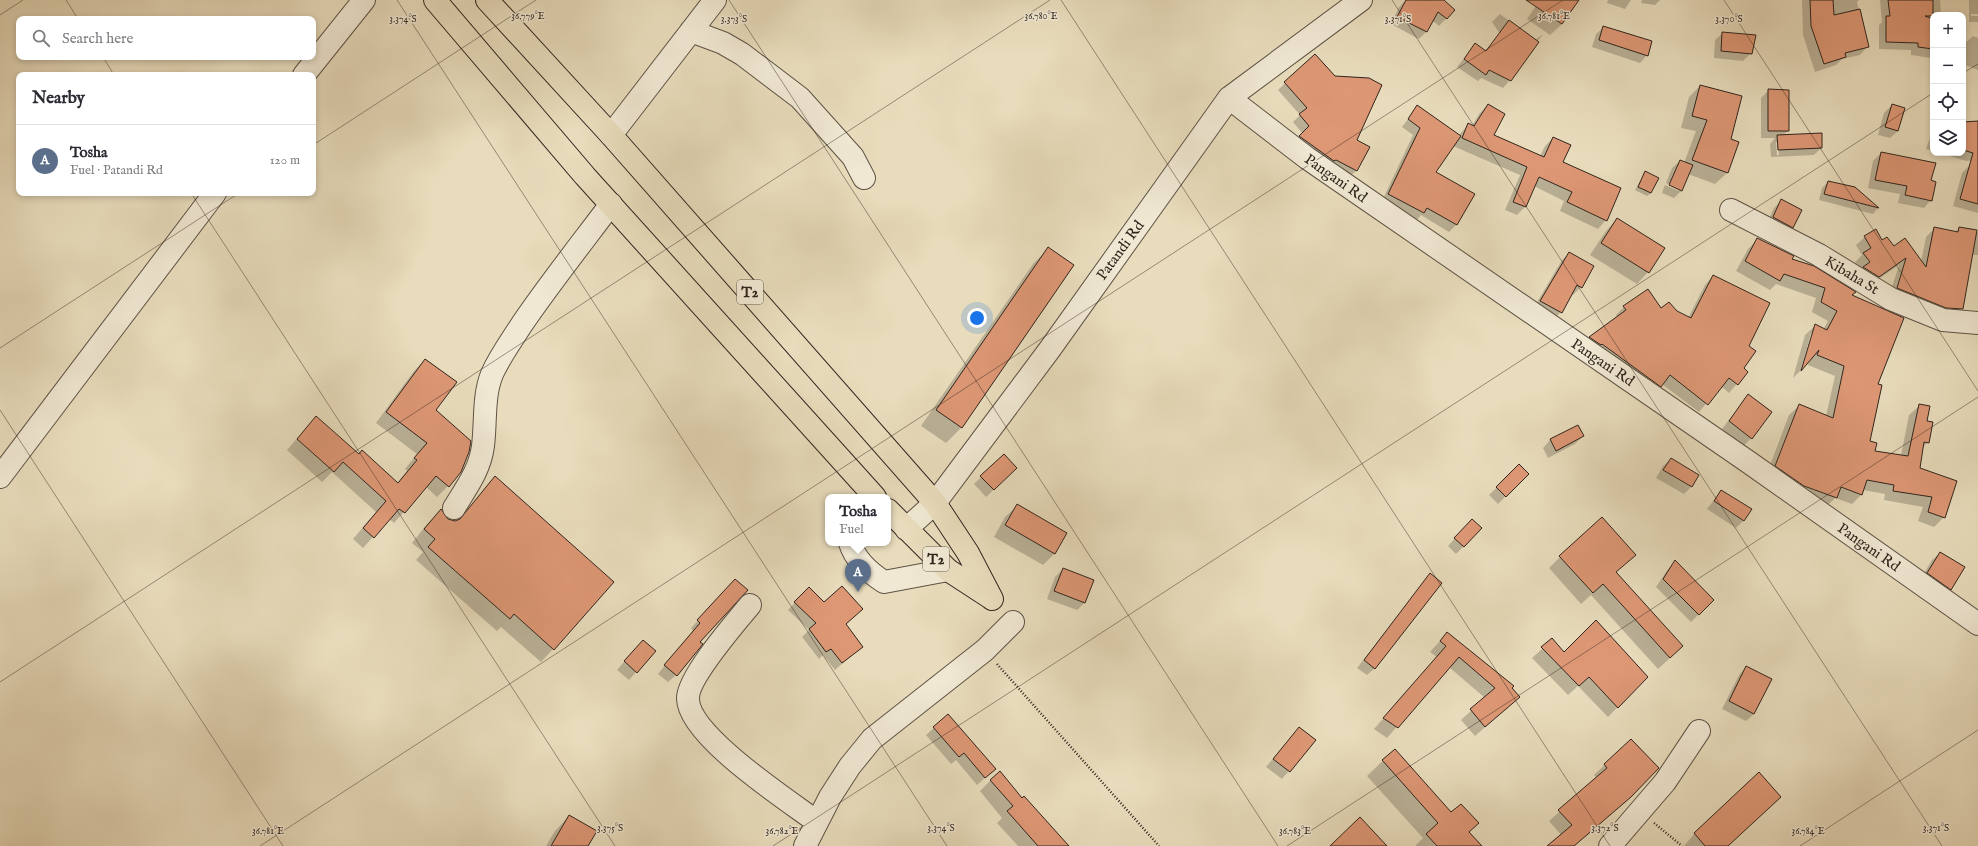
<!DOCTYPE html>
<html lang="en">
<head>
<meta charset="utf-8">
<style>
  body { margin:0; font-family:"IM FELL English",serif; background:#f7f7f7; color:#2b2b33 }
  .controls { position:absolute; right:12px; top:12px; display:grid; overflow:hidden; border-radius:8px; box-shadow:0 2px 6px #0003 }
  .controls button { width:36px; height:36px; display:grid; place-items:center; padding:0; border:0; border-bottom:1px solid #e1e1e2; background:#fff; color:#2b2b33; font:20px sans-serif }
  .you { position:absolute; left:977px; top:318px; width:14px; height:14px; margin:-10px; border:3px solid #fff; border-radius:50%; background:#1a73e8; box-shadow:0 0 0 6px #1a73e833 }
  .badge { display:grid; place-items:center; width:26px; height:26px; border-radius:50%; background:#8f2418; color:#fff; font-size:13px; font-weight:700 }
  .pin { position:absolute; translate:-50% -33px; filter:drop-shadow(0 1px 2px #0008) }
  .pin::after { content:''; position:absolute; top:21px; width:14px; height:12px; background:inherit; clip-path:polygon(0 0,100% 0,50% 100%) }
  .popup { position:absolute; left:825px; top:494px; width:66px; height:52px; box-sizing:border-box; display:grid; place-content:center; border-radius:8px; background:#fff; filter:drop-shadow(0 1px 3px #0005); font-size:13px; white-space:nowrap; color:#7c7c81 }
  .popup b { font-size:15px; color:#2b2b33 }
  .popup::after { content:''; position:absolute; left:50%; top:100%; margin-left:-8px; border:8px solid transparent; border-top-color:#fff }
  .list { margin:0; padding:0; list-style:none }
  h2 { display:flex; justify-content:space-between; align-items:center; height:52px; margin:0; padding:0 16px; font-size:17px }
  h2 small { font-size:13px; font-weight:400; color:#7c7c81 }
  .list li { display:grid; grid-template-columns:26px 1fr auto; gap:12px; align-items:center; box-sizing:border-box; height:72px; padding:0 16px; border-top:1px solid #e1e1e2 }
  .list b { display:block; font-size:15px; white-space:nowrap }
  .list p { margin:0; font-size:13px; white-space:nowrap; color:#7c7c81 }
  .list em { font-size:13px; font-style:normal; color:#7c7c81 }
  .icon { flex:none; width:22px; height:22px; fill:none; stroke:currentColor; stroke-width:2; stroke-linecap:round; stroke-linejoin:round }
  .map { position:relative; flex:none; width:1978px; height:846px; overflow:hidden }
  .search { position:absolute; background:#fff; box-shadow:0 2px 6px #0003; left:16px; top:16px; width:300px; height:44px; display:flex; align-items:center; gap:10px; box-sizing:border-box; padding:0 14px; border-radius:8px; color:#7c7c81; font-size:15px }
  .panel { position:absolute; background:#fff; box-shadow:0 2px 6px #0003; left:16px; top:72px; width:300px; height:124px; border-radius:8px }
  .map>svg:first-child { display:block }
  .shadow { fill:#0003; fill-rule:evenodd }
  .building { fill:#dd9775; stroke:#30241d }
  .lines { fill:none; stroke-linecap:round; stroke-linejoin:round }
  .minor-casing { stroke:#5e5245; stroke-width:24 }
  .highway-casing { stroke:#30241d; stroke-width:24 }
  .path { stroke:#30241d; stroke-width:2.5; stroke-dasharray:1 2; stroke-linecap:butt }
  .minor { stroke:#f0e8d3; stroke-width:22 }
  .highway { stroke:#e8dcbc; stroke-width:22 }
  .ticks { fill:none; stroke:#30241d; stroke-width:1; stroke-opacity:0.45 }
  .labels { text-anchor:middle; stroke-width:3; stroke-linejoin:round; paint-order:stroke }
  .shield { fill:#f0e8d3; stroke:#6a5f54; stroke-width:1 }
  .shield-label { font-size:14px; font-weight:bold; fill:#30241d }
  .street-label { font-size:15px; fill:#30241d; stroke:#f0e8d3 }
  .ticks-label { font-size:10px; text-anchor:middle; fill:#30241d; stroke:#f0e8d3; stroke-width:3; stroke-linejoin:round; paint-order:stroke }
</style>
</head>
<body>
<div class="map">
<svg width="1978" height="846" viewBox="0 0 1978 846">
  <rect width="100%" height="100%" fill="#e8dcbc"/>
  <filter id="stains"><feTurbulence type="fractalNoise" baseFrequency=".005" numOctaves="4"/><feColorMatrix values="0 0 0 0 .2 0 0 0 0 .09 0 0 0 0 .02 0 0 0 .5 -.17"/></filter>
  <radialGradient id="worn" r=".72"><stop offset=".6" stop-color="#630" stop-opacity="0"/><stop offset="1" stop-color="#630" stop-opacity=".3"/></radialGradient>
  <!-- shadow -->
  <path class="shadow" d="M 1406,0 L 1442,0 L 1454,10 L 1439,26 L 1432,20 L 1426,32 L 1419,39 L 1391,24 L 1399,7 Z
    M 1540,0 L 1578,0 L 1562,24 L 1550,35 L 1527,19 Z
    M 1608,0 L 1631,0 L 1625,9 L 1607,3 Z
    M 1642,0 L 1660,0 L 1655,5 L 1641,3 Z
    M 1802,0 L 1859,0 L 1857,2 L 1868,46 L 1860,55 L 1842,59 L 1836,65 L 1815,72 L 1803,35 Z
    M 1880,0 L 1940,0 L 1941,15 L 1933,15 L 1933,55 L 1931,58 L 1911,55 L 1911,50 L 1879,49 L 1879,25 L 1882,22 Z
    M 1969,0 L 1978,0 L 1978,14 L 1971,14 L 1971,16 L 1978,16 L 1978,22 L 1969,22 Z
    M 1500,14 L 1535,40 L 1543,34 L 1510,80 L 1503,88 L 1481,78 L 1478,81 L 1457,67 L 1475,45 L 1485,52 L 1493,43 L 1514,55 L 1492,22 Z
    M 1604,27 L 1647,55 L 1640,63 L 1592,47 L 1596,34 Z
    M 1723,33 L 1751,53 L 1743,61 L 1714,58 L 1715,40 Z
    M 1973,36 L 1978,38 L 1978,70 L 1963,64 L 1963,50 L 1965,43 Z
    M 1315,55 L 1356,140 L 1369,147 L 1356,171 L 1349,177 L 1293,144 L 1303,134 L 1293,122 L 1300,115 L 1278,90 Z
    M 1700,86 L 1730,139 L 1738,142 L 1727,173 L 1715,184 L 1688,174 L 1681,191 L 1674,198 L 1662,193 L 1665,185 L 1679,191 L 1679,189 L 1666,183 L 1672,168 L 1680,161 L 1684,163 L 1696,131 L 1681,128 L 1689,97 Z
    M 1769,90 L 1788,131 L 1782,136 L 1821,148 L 1814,155 L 1771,157 L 1770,144 L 1775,138 L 1761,138 L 1761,98 ZM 1776,142 L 1778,142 L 1779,155 L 1777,155 Z
    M 1488,105 L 1492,135 L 1540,156 L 1545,146 L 1553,138 L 1562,163 L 1606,220 L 1598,229 L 1560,211 L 1564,201 L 1534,186 L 1525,207 L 1517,215 L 1505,210 L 1520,175 L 1453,146 L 1434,173 L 1473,194 L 1456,225 L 1449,232 L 1421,215 L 1417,220 L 1382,201 L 1413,135 L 1402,127 L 1418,106 L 1459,135 L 1468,125 L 1472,126 L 1479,114 Z
    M 1892,105 L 1898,131 L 1890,138 L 1878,135 L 1884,113 Z
    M 1978,122 L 1978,160 L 1966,161 L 1940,153 L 1963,153 L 1963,123 Z
    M 1933,130 L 1933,151 L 1926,149 Z
    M 1881,153 L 1929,181 L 1931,200 L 1924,208 L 1898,203 L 1900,194 L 1868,188 L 1873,161 Z
    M 1970,165 L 1978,168 L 1978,213 L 1953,206 L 1962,173 Z
    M 1645,172 L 1651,193 L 1647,196 L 1635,190 Z
    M 1828,182 L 1854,188 L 1878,208 L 1873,214 L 1819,200 L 1822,188 Z
    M 1781,201 L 1792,227 L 1785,235 L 1766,225 L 1774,208 Z
    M 1617,219 L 1648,272 L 1637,284 L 1590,255 L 1606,231 Z
    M 1959,228 L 1978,232 L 1978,255 L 1972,255 L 1962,309 L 1953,317 L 1889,296 L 1899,265 L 1870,285 L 1855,262 L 1862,255 L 1856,245 L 1865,237 L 1882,241 L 1921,262 L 1926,237 L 1934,229 L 1954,233 Z
    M 1758,239 L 1791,259 L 1855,293 L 1851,296 L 1877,385 L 1869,441 L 1874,451 L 1901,456 L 1909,415 L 1919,406 L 1926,421 L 1928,442 L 1922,448 L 1919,469 L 1944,517 L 1934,527 L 1918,521 L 1923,507 L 1884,500 L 1885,494 L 1863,490 L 1861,495 L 1852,504 L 1835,498 L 1826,507 L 1766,476 L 1789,415 L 1799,406 L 1826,416 L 1835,376 L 1808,365 L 1813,334 L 1811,333 L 1801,370 L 1793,378 L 1805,335 L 1815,326 L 1823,330 L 1828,321 L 1812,312 L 1816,298 L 1776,284 L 1770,290 L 1736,271 L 1748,249 Z
    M 1048,249 L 1073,266 L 961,428 L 946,443 L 921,426 L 1033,264 Z
    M 1569,253 L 1593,266 L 1581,287 L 1573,295 L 1571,294 L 1561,312 L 1553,320 L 1533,309 L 1562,260 Z
    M 1713,276 L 1748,346 L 1742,368 L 1747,372 L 1729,393 L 1721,386 L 1699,412 L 1662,384 L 1652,394 L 1582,346 L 1617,317 L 1616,315 L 1624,307 L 1676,312 L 1688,318 L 1705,285 Z
    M 425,360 L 435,411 L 463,465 L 448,486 L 437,497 L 426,487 L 394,523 L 389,519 L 363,548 L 353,539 L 376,512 L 332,472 L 322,482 L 287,450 L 306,428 L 359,455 L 397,483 L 407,471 L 405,469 L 417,454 L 376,423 L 414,371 Z
    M 1748,395 L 1751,438 L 1744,446 L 1722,429 Z
    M 1578,426 L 1583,436 L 1575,444 L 1548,458 L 1543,448 L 1550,440 Z
    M 1671,459 L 1698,475 L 1691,487 L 1684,494 L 1656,478 L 1663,466 Z
    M 1519,466 L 1528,474 L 1498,504 L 1489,495 Z
    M 1008,476 L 986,497 L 974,484 L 981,477 Z
    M 495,478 L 553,649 L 541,662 L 501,627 L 497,631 L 416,560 L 423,552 L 412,543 L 428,523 L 441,511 L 447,520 L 457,521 Z
    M 1721,491 L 1744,520 L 1736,528 L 1707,509 Z
    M 1017,506 L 1066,534 L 1054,554 L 1043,565 L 994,537 L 1005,517 Z
    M 1465,527 L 1464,546 L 1456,554 L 1448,546 Z
    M 1940,553 L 1950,589 L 1943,597 L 1920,580 L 1932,560 Z
    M 1560,557 L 1623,566 L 1615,573 L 1670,658 L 1658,669 L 1591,595 L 1581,604 L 1549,568 Z
    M 1675,562 L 1713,600 L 1691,622 L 1656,587 L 1668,569 Z
    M 1063,569 L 1084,603 L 1077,610 L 1047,599 L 1055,577 Z
    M 1430,575 L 1375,668 L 1367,675 L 1357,668 Z
    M 728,588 L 699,642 L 676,675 L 668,682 L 658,674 L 693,631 L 691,628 Z
    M 809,588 L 845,624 L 862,647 L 835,670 L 823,655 L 819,659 L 802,637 L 809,630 L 788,610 Z
    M 1447,633 L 1511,688 L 1519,697 L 1475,736 L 1461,720 L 1485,698 L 1449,667 L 1387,738 L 1374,729 L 1437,657 L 1430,652 Z
    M 1552,640 L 1564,653 L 1647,677 L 1608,717 L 1578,686 L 1568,695 L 1532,658 Z
    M 635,649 L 636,672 L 629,680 L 617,670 Z
    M 1746,667 L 1754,714 L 1746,721 L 1722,709 L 1739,675 Z
    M 948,715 L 987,776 L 977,785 L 956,760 L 951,764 L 926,735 Z
    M 1292,736 L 1314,741 L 1282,779 L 1266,767 Z
    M 1631,740 L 1619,807 L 1574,846 L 1549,846 L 1561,835 L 1549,821 L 1597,778 L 1594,775 Z
    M 1394,750 L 1468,832 L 1481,846 L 1415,846 L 1423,838 L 1367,776 Z
    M 1759,774 L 1728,846 L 1684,846 L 1694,834 Z
    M 991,780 L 1022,799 L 1068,846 L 1018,846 L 997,823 L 1002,818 L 980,791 Z
    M 569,816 L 587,846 L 546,846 L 555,831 Z"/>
  <!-- building -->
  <path class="building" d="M 1406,0 L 1444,0 L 1455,10 L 1447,19 L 1438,12 L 1427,32 L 1397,17 Z
    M 1526,0 L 1579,0 L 1562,24 Z
    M 1810,0 L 1833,0 L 1834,15 L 1860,9 L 1869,47 L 1845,53 L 1846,57 L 1824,64 L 1811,26 Z
    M 1888,0 L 1933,0 L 1933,16 L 1925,16 L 1933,19 L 1933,49 L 1918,47 L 1918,43 L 1886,42 L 1886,16 L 1890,16 Z
    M 1509,20 L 1539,42 L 1511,81 L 1489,70 L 1486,75 L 1464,59 L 1475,43 L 1486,51 Z
    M 1603,26 L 1652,41 L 1648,56 L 1599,40 Z
    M 1722,32 L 1756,35 L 1752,54 L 1721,51 Z
    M 1315,54 L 1335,76 L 1369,78 L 1382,85 L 1357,140 L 1370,147 L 1357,171 L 1336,160 L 1334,161 L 1299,136 L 1309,126 L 1299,114 L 1307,108 L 1284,82 Z
    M 1700,85 L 1742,96 L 1731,139 L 1739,142 L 1728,173 L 1692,160 L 1707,120 L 1692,116 Z
    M 1768,89 L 1789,90 L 1789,131 L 1768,131 Z
    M 1488,104 L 1505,114 L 1494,135 L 1544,157 L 1553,137 L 1571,145 L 1563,162 L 1621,188 L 1607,221 L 1567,202 L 1572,192 L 1539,177 L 1526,207 L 1513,202 L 1527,167 L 1462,138 L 1468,123 L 1474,126 Z
    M 1892,104 L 1905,108 L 1898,131 L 1885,127 Z
    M 1417,105 L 1461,136 L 1436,172 L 1475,194 L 1457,225 L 1427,208 L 1424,213 L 1388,194 L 1420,128 L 1408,119 Z
    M 1978,121 L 1978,204 L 1960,199 L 1973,153 L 1963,150 L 1963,122 Z
    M 1822,133 L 1822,148 L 1778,150 L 1777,135 Z
    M 1881,152 L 1936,163 L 1931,180 L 1936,182 L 1932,201 L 1905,195 L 1907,186 L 1875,180 Z
    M 1680,160 L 1693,165 L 1682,191 L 1669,185 Z
    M 1645,171 L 1659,178 L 1651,193 L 1638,187 Z
    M 1828,181 L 1855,187 L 1879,208 L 1824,194 Z
    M 1781,199 L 1802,210 L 1793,228 L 1773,217 Z
    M 1617,218 L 1665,248 L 1649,273 L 1601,243 Z
    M 1934,227 L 1958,232 L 1959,227 L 1977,230 L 1963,309 L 1946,308 L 1897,288 L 1906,258 L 1879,277 L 1863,267 L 1870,262 L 1863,253 L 1871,248 L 1864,236 L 1876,229 L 1882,240 L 1887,237 L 1894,246 L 1905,238 L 1926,267 Z
    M 1757,238 L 1794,256 L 1792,259 L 1814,266 L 1856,292 L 1852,295 L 1904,318 L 1878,384 L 1882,385 L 1870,441 L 1877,443 L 1875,451 L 1908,456 L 1919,404 L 1930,406 L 1927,421 L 1933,422 L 1929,443 L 1924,442 L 1920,468 L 1957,481 L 1945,518 L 1928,512 L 1932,497 L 1893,491 L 1894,485 L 1867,480 L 1862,495 L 1841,487 L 1837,498 L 1804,486 L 1775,466 L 1799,404 L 1833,418 L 1844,366 L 1817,355 L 1819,350 L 1801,371 L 1815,324 L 1827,330 L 1837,311 L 1821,302 L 1825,288 L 1784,274 L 1780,281 L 1745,261 Z
    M 1048,247 L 1074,265 L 962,428 L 936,410 Z
    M 1569,252 L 1594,266 L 1582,288 L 1577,285 L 1562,313 L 1540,301 Z
    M 1713,275 L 1770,303 L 1749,346 L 1756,351 L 1744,368 L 1748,372 L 1738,385 L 1729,378 L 1708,405 L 1670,375 L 1661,387 L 1602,344 L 1601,345 L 1589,337 L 1626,310 L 1623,306 L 1648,289 L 1661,308 L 1669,302 L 1677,311 L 1691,318 Z
    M 425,359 L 457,382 L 436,410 L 471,441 L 469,452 L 461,472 L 449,487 L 436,476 L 405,513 L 399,509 L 374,538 L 363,528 L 386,501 L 343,462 L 334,472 L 297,439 L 316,416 L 359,454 L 362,450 L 398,483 L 417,460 L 414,458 L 427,443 L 386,412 Z
    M 1748,394 L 1772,412 L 1752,439 L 1729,421 Z
    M 1578,425 L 1584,436 L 1556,451 L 1550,439 Z
    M 1004,454 L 1017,468 L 994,490 L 980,476 Z
    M 1671,458 L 1699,475 L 1692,487 L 1663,470 Z
    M 1519,464 L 1529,474 L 1506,497 L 1496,487 Z
    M 495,476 L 614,582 L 554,650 L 514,614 L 510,619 L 428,547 L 435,539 L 424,529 L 441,509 L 448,519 L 455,521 L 460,519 Z
    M 1721,490 L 1752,509 L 1744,521 L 1714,501 Z
    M 1017,504 L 1067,533 L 1055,554 L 1005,525 Z
    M 1602,517 L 1636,555 L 1616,572 L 1683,646 L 1670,658 L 1603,584 L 1593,593 L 1559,556 Z
    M 1472,519 L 1482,528 L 1464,547 L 1454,538 Z
    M 1940,552 L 1965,567 L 1951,590 L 1927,573 Z
    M 1675,560 L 1714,600 L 1699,615 L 1663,579 Z
    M 1063,568 L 1094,580 L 1085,603 L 1054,591 Z
    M 1430,573 L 1442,583 L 1375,669 L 1364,660 Z
    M 735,579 L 748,590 L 700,642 L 703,644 L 677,676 L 664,665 L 700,623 L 697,620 Z
    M 842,586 L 863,609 L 846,624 L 863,647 L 842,663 L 831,649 L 826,652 L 809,629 L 816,623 L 794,602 L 809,587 L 824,602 Z
    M 1596,620 L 1648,677 L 1618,708 L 1589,677 L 1579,686 L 1541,647 L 1552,638 L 1564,652 Z
    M 1447,632 L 1514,686 L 1512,688 L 1520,697 L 1485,727 L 1470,709 L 1495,688 L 1459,657 L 1398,728 L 1383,718 L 1446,646 L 1440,641 Z
    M 643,640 L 656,651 L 637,673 L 624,661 Z
    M 1746,666 L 1772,679 L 1754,714 L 1729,701 Z
    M 948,714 L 996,769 L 985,778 L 964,753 L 959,757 L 933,727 Z
    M 1299,727 L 1316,740 L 1290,772 L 1273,759 Z
    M 1631,739 L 1659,768 L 1631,797 L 1574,846 L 1547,846 L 1572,825 L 1558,810 L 1607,768 L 1604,764 Z
    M 1395,749 L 1451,812 L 1461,804 L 1479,823 L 1469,832 L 1482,846 L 1437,846 L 1426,834 L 1438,823 L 1382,760 Z
    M 1000,771 L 1022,798 L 1024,796 L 1069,846 L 1038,846 L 1007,811 L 1013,806 L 990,780 Z
    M 1759,772 L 1781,797 L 1728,846 L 1705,846 L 1694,833 Z
    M 569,815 L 597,831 L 588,846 L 551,846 Z
    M 1360,817 L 1387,846 L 1330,846 Z"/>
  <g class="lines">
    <defs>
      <path id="minor" d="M 691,31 L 723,43 L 742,54 L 800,98 L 853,157 L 864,178
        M 304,75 L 364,0
        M 1229,98 L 1307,158 L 1747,461 L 1978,624
        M 611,135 L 715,0
        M 1731,210 L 1819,255 L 1891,299 L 1943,320 L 1978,323
        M 0,477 L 215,193
        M 454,508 C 466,488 480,470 483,446 C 486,422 483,396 492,374 C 500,356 512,340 522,324 C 550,283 581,244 611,204
        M 906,529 L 935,503 L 1050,349 L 1229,98 L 1361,0
        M 850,543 C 855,559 870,573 884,582 L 948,570
        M 750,605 C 736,622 688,677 688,698 C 687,735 789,801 817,822
        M 805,846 L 830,797 L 850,766 L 872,739 L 985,650 L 1013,622
        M 1610,846 L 1665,782 L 1699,731"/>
      <path id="highway" d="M 435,0 L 585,176 L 875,497
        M 487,0 L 611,135 L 935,503 L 968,553 L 992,599
        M 888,510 L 948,570 L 991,598"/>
    </defs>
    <!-- minor casing -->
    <use href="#minor" class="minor-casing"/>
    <!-- highway casing -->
    <use href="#highway" class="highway-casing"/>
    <!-- path -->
    <path class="path" d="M 997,664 L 1159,846
      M 1654,823 L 1682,846"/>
    <!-- minor -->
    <use href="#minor" class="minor"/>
    <!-- highway -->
    <use href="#highway" class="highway"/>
  </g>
  <!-- ticks -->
  <path class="ticks" d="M 66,0 L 78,19M 397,0 L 947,846M 729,0 L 1278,846M 1061,0 L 1610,846M 1392,0 L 1942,846M 1724,0 L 1978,391M 0,15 L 23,0M 103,57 L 114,75M 1963,73 L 1978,64M 313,145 L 536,0M 191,193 L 615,846M 0,348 L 239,193M 0,410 L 283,846M 0,682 L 1050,0M 260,846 L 1563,0M 773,846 L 1933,93M 1287,846 L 1978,397M 1800,846 L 1978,730"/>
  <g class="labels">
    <!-- shield labels -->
    <g class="shield">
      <rect x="737" y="280" width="26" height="24" rx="3"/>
      <rect x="923" y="547" width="26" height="24" rx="3"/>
    </g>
    <g class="shield-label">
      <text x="750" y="297">T2</text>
      <text x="936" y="564">T2</text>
    </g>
    <!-- street labels -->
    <g class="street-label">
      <text transform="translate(1336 178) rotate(35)" y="5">Pangani Rd</text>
      <text transform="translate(1120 250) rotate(-54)" y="5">Patandi Rd</text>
      <text transform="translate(1852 275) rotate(31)" y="5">Kibaha St</text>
      <text transform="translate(1603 362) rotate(34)" y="5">Pangani Rd</text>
      <text transform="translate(1869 547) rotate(35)" y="5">Pangani Rd</text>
    </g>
  </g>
  <g class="ticks-label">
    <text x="528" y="19">36.779°E</text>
    <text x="1041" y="19">36.780°E</text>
    <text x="1554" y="19">36.781°E</text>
    <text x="403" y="22">3.374°S</text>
    <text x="734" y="22">3.373°S</text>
    <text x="1398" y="22">3.371°S</text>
    <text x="1729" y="22">3.370°S</text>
    <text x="610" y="831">3.375°S</text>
    <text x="941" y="831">3.374°S</text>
    <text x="1605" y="831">3.372°S</text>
    <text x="1936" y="831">3.371°S</text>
    <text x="268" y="834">36.781°E</text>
    <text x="782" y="834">36.782°E</text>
    <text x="1295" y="834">36.783°E</text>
    <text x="1808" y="834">36.784°E</text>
  </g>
  <rect width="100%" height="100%" filter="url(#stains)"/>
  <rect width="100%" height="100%" fill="url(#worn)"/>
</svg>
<div class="controls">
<button>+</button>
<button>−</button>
<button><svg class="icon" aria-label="locate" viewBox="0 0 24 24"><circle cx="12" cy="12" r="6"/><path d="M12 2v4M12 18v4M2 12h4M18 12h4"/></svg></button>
<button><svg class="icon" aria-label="layers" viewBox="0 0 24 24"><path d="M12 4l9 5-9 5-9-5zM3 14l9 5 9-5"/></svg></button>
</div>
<div class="you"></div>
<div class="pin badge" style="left:858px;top:592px;background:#5c6f8a">A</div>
<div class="popup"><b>Tosha</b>Fuel</div>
<div class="search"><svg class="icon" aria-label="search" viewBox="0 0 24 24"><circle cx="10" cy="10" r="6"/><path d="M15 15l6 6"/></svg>Search here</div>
<section class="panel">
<h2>Nearby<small></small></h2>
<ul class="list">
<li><span class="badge" style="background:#5c6f8a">A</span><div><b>Tosha</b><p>Fuel · Patandi Rd</p></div><em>120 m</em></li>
</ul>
</section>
</div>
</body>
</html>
